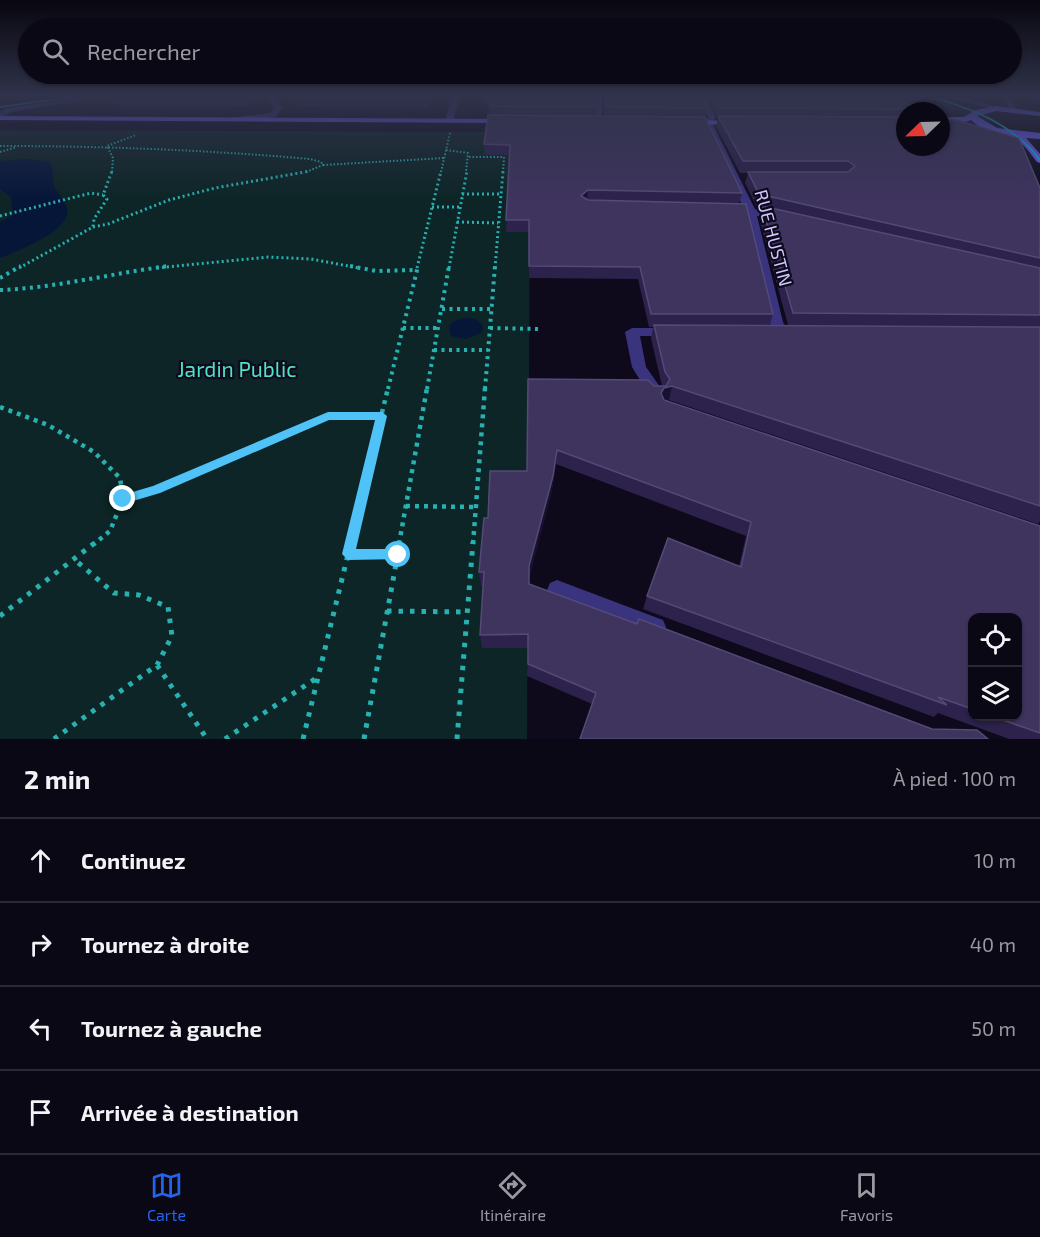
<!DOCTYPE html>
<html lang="fr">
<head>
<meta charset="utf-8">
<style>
  body { margin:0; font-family:"Exo 2",sans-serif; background:#181622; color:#f1f3f6 }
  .controls { position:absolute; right:18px; bottom:18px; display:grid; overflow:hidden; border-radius:12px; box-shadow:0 2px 4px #0004 }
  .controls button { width:54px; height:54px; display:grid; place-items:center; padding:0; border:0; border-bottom:2px solid #2a2934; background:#0a0815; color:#f1f3f6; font:30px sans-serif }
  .compass { position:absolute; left:896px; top:102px; width:54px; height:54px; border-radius:50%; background:#0a0815; box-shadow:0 2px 4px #0004; rotate:247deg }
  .stop { position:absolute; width:18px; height:18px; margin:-14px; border:4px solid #4fc3f7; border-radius:50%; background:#fff }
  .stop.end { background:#4fc3f7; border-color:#fff; box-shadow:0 2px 6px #0008 }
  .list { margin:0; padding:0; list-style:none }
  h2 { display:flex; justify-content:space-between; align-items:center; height:78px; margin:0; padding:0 24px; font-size:26px }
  h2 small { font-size:20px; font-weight:400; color:#999aa0 }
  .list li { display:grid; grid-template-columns:39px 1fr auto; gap:18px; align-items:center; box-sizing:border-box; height:84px; padding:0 24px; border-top:2px solid #2a2934 }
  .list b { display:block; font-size:22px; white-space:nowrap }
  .list em { font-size:20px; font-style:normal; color:#999aa0 }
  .icon { flex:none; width:33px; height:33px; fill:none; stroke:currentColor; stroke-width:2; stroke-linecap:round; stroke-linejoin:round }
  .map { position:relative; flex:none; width:1040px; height:739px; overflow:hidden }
  .search { position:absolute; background:#0a0815; box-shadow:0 2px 4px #0004; left:18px; right:18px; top:18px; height:66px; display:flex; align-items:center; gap:15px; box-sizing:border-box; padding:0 21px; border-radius:33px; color:#999aa0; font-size:22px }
  .sheet { height:414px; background:#0a0815 }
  nav { display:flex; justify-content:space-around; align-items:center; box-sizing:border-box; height:84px; border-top:2px solid #2a2934; background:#0a0815; font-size:16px; color:#999aa0 }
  nav a { display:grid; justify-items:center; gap:3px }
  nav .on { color:#2563eb }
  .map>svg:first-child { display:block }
  .green { fill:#0d2526 }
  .water { fill:#061639 }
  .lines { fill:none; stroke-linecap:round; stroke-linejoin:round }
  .path-far4 { stroke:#27b1b1; stroke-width:2; stroke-dasharray:1.5 2; stroke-linecap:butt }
  .path-far3 { stroke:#27b1b1; stroke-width:3; stroke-dasharray:2 3; stroke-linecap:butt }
  .path-far2 { stroke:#27b1b1; stroke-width:4; stroke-dasharray:3 4.5; stroke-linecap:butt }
  .path-far1 { stroke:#27b1b1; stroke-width:4.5; stroke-dasharray:4 5; stroke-linecap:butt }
  .path { stroke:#27b1b1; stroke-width:5; stroke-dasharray:4.5 7; stroke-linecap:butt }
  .minor { fill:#3a337d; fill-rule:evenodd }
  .tertiary { fill:#3a337d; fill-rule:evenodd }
  .secondary { fill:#6a5cff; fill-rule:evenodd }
  .tram { stroke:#00c9f0; stroke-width:1.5 }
  .wall { fill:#2c224b; fill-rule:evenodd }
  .shaded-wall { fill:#191130 }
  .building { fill:#3e345e; stroke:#544a77; stroke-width:1.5 }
  .route { fill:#4fc3f7 }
  .labels { text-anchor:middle; stroke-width:4.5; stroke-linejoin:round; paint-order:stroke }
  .far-street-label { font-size:18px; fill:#cfc5ff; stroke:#0e0a1c }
  .park-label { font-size:21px; fill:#4de3c6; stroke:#0e0a1c }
</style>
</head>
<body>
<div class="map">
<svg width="1040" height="739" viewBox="0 0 1040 739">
  <rect width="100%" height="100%" fill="#0e0a1c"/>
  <!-- green -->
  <path class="green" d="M 0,130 L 487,132 L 511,155 L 530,187 L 527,739 L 0,739 Z"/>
  <!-- water -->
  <path class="water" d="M 26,159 L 47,161 L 51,165 C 54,172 52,180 55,188 C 58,194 65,201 67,208 C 72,231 17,251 0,258 L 0,222 L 13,215 L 11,197 L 0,189 L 0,161 Z
    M 465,318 C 473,318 481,320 483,328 L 481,333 L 466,339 L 451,336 L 449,326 L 454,321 Z"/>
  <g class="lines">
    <!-- path-far4 -->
    <path class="path-far4" d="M 0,146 C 104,146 207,150 310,159 L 321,162 L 323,165 L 444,158
      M 446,150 L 468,153 L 466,172
      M 0,152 L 17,147
      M 469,157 L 504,157 L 503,172
      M 112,172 L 113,158 L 107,146 L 136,135
      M 306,172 L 323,165
      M 441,172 L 450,133"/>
    <!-- path-far3 -->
    <path class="path-far3" d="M 462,194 L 500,194
      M 432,207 L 460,207
      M 0,216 L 91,193 L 103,195
      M 457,222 L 498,223
      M 93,227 L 108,224 L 169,200 L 215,188 L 310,171
      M 19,268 L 93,227 L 94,219 L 107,199 L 103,195 L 112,171
      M 157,268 L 268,257 L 311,259 L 359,268
      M 417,268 L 441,171
      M 449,268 L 467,171
      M 495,268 L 503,171"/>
    <!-- path-far2 -->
    <path class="path-far2" d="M 350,266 L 376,271 L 417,270
      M 0,278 L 21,266
      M 0,290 C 56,288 113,273 169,266
      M 442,309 L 491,309
      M 403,328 L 438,328
      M 490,328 L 538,329
      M 434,350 L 488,350
      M 388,389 L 418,266
      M 427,389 L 449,266
      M 485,389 L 495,266"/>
    <!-- path-far1 -->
    <path class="path-far1" d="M 0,407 L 48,425 L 94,452 L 120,478 L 123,499 L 110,531 L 94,544
      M 123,499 L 156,490 L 328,416 L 382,416
      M 406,506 L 476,507
      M 350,544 L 388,388
      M 399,544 L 427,388
      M 473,544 L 485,388"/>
    <!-- path -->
    <path class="path" d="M 348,554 L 398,555
      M 387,611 L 467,612
      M 0,616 L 96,542
      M 157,665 L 207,739
      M 54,739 L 157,665 L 172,636 L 168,607 L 139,595 L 114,593 L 75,560
      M 225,739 L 318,677
      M 303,739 L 351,542
      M 364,739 L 400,542
      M 457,739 L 473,542"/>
    <!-- minor -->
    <path class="minor" d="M 89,96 L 109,96 L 11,112 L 0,118 L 0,112 L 6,108 Z
      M 452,96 L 460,96 L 453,121 L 449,123 L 445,121 Z
      M 594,96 L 602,96 L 602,118 L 595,116 Z
      M 697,96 L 705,96 L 716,117 L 712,123 L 755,209 L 784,215 L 785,217 L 780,220 L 757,216 L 783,322 L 789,333 L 787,336 L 777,336 L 769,322 L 745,214 L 722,207 L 727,204 L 743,207 L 704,123 L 708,117 Z
      M 943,96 L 957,96 L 1004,109 L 1000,111 Z
      M 632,328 L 672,328 L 679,332 L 672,336 L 640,336 L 646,367 L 665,394 L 663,398 L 651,398 L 632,367 L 625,332 Z
      M 557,580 L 663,620 L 666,627 L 663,634 L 655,638 L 550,597 L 547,590 L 550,583 Z"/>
    <!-- tertiary -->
    <path class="tertiary" d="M 267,96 L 275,96 L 282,108 L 275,117 L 234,121 L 234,117 L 237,117 L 270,113 L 274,108 Z
      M 1002,96 L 1010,96 L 1017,112 L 1011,112 Z"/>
    <!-- secondary -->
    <path class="secondary" d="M 996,106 L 1040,112 L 1040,116 L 996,111 L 977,116 L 997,128 L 1040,133 L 1040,139 L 1026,138 L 1040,154 L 1040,163 L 1037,162 C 1030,153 1023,142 1012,137 C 998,130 983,132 971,120 L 965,122 L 941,121 L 941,117 L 963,117 L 976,110 Z
      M 0,116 L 506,119 L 510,121 L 506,123 L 0,120 Z
      M 686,120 L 737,121 L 741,123 L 737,125 L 689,124 L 685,122 Z"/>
    <!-- tram -->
    <path class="tram" d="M 929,96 C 972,109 1012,123 1040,160
      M 0,107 L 78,96"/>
  </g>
  <!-- wall -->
  <path class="wall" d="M 109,96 L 266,96 L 266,99 L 249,106 L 113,105 Z
    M 290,96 L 431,96 L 427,107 L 300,106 Z
    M 486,96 L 594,107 L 593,116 L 604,116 L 604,96 L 701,96 L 707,108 L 705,117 L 742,193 L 739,204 L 773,314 L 770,325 L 788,325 L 759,218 L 762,208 L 756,206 L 745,183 L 748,173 L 740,173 L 716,126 L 718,118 L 706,96 L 942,96 L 942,98 L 901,102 L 929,111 L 905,111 L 905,147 L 945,120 L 1040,188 L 1040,521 L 1038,524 L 669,400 L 666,401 L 1040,526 L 1040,739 L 1009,739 L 938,713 L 934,717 L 643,609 L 647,596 L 739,566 L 746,536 L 556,464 L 552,490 L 529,578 L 529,584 L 637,624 L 932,729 L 988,739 L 592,704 L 527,676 L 528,648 L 482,648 L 480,635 L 484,586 L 481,586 L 479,572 L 488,518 L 527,471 L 654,386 L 662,386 L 651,338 L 653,327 L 649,327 L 638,279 L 529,278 L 529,232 L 506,232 L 510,155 L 485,155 L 484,144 L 489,115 L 489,107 L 486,107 ZM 972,618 L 1017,717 L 972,717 Z
    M 1035,96 L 1040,96 L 1040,102 L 1038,101 Z"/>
  <!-- shaded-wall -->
  <path class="shaded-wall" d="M 246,96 L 266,96 L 266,99 L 249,106 Z
    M 427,96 L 431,96 L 427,107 L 426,97 Z
    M 879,96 L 942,96 L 942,98 L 876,104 Z
    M 588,190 L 587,201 L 581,196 Z
    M 672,386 L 669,400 L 661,402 L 661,393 L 664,388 Z
    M 557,450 L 556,464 L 552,490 L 529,580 L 529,566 Z"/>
  <!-- building -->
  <path class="building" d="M 297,96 L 427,96 L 426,97 Z
    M 486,96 L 593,96 L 594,107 L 489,106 L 490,97 L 486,97 Z
    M 605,96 L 701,96 L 707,108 L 605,107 Z
    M 713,96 L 885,96 L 929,111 L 910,111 L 909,109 L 720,108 Z
    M 488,115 L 705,117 L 742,193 L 588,190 L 581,196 L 588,200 L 746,204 L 773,314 L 651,314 L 640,267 L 529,266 L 529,220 L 506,220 L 510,145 L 484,144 Z
    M 941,115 L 943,116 L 945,120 L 956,120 L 1018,138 L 1021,143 L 1040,188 L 1040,258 L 759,194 L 748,172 L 848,172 L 855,166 L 848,161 L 743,161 L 718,116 L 905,117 L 905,147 L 941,147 Z
    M 762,206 L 1040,268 L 1040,315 L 793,313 Z
    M 654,325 L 1040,327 L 1040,506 L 672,386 L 664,388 L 661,393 L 664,400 L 1040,526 L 1040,733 L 994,717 L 1017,717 L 1017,618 L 972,618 L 972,709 L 938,697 L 947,705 L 647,596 L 668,538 L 741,567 L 751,522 L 557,450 L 553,476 L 529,566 L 529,584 L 637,624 L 639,619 L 932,729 L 977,730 L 988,739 L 580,739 L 596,693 L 528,664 L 528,634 L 480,635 L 484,572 L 479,572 L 484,518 L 488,518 L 490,471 L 527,471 L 528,379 L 648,380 L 654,386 L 666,386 L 670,379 L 665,372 Z"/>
  <!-- sky -->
  <linearGradient id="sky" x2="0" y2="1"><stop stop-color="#08060f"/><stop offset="0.48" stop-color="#30334b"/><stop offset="1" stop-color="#30334b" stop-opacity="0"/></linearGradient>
  <rect width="1040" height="200" fill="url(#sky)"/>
  <!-- route -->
  <path class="route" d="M 328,412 L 382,412 L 387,416 L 356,549 L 398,549 L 402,551 L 404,555 L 402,559 L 348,560 L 342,554 L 375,420 L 329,420 L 160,493 L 123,504 L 117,499 L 119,496 L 153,486 Z"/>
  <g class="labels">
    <!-- far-street labels -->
    <g class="far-street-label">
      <text transform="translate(773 238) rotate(75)" y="6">RUE HUSTIN</text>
    </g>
    <!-- park labels -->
    <g class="park-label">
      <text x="237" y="377">Jardin Public</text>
    </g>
  </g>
</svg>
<div class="controls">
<button><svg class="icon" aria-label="locate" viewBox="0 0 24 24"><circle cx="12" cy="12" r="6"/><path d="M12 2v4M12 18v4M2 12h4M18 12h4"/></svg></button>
<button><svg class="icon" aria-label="layers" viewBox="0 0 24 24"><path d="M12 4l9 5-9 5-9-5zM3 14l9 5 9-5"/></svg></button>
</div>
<svg class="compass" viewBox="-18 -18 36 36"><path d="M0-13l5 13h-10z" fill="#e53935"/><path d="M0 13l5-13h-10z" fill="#999aa0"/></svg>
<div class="stop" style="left:398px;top:555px"></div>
<div class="stop end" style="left:123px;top:499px"></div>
<div class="search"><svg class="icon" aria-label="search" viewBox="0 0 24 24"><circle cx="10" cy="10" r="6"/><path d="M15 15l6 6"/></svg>Rechercher</div>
</div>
<section class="sheet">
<h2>2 min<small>À pied · 100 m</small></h2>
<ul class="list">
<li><svg class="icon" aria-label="ahead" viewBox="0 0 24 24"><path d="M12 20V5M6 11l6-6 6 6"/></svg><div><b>Continuez</b></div><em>10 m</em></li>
<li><svg class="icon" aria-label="right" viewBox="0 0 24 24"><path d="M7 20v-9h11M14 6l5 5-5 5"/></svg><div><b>Tournez à droite</b></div><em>40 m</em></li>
<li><svg class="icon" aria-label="left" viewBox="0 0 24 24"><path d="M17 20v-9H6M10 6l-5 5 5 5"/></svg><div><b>Tournez à gauche</b></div><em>50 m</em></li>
<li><svg class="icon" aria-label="arrive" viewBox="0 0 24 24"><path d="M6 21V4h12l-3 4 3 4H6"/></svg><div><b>Arrivée à destination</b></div></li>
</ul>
</section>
<nav>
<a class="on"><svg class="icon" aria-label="map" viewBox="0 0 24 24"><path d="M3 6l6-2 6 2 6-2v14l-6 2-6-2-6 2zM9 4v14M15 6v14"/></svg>Carte</a>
<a><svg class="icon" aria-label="directions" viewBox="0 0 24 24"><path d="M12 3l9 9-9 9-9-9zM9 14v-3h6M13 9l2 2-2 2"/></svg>Itinéraire</a>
<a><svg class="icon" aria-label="saved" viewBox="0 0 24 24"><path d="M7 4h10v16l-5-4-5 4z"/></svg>Favoris</a>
</nav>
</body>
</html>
